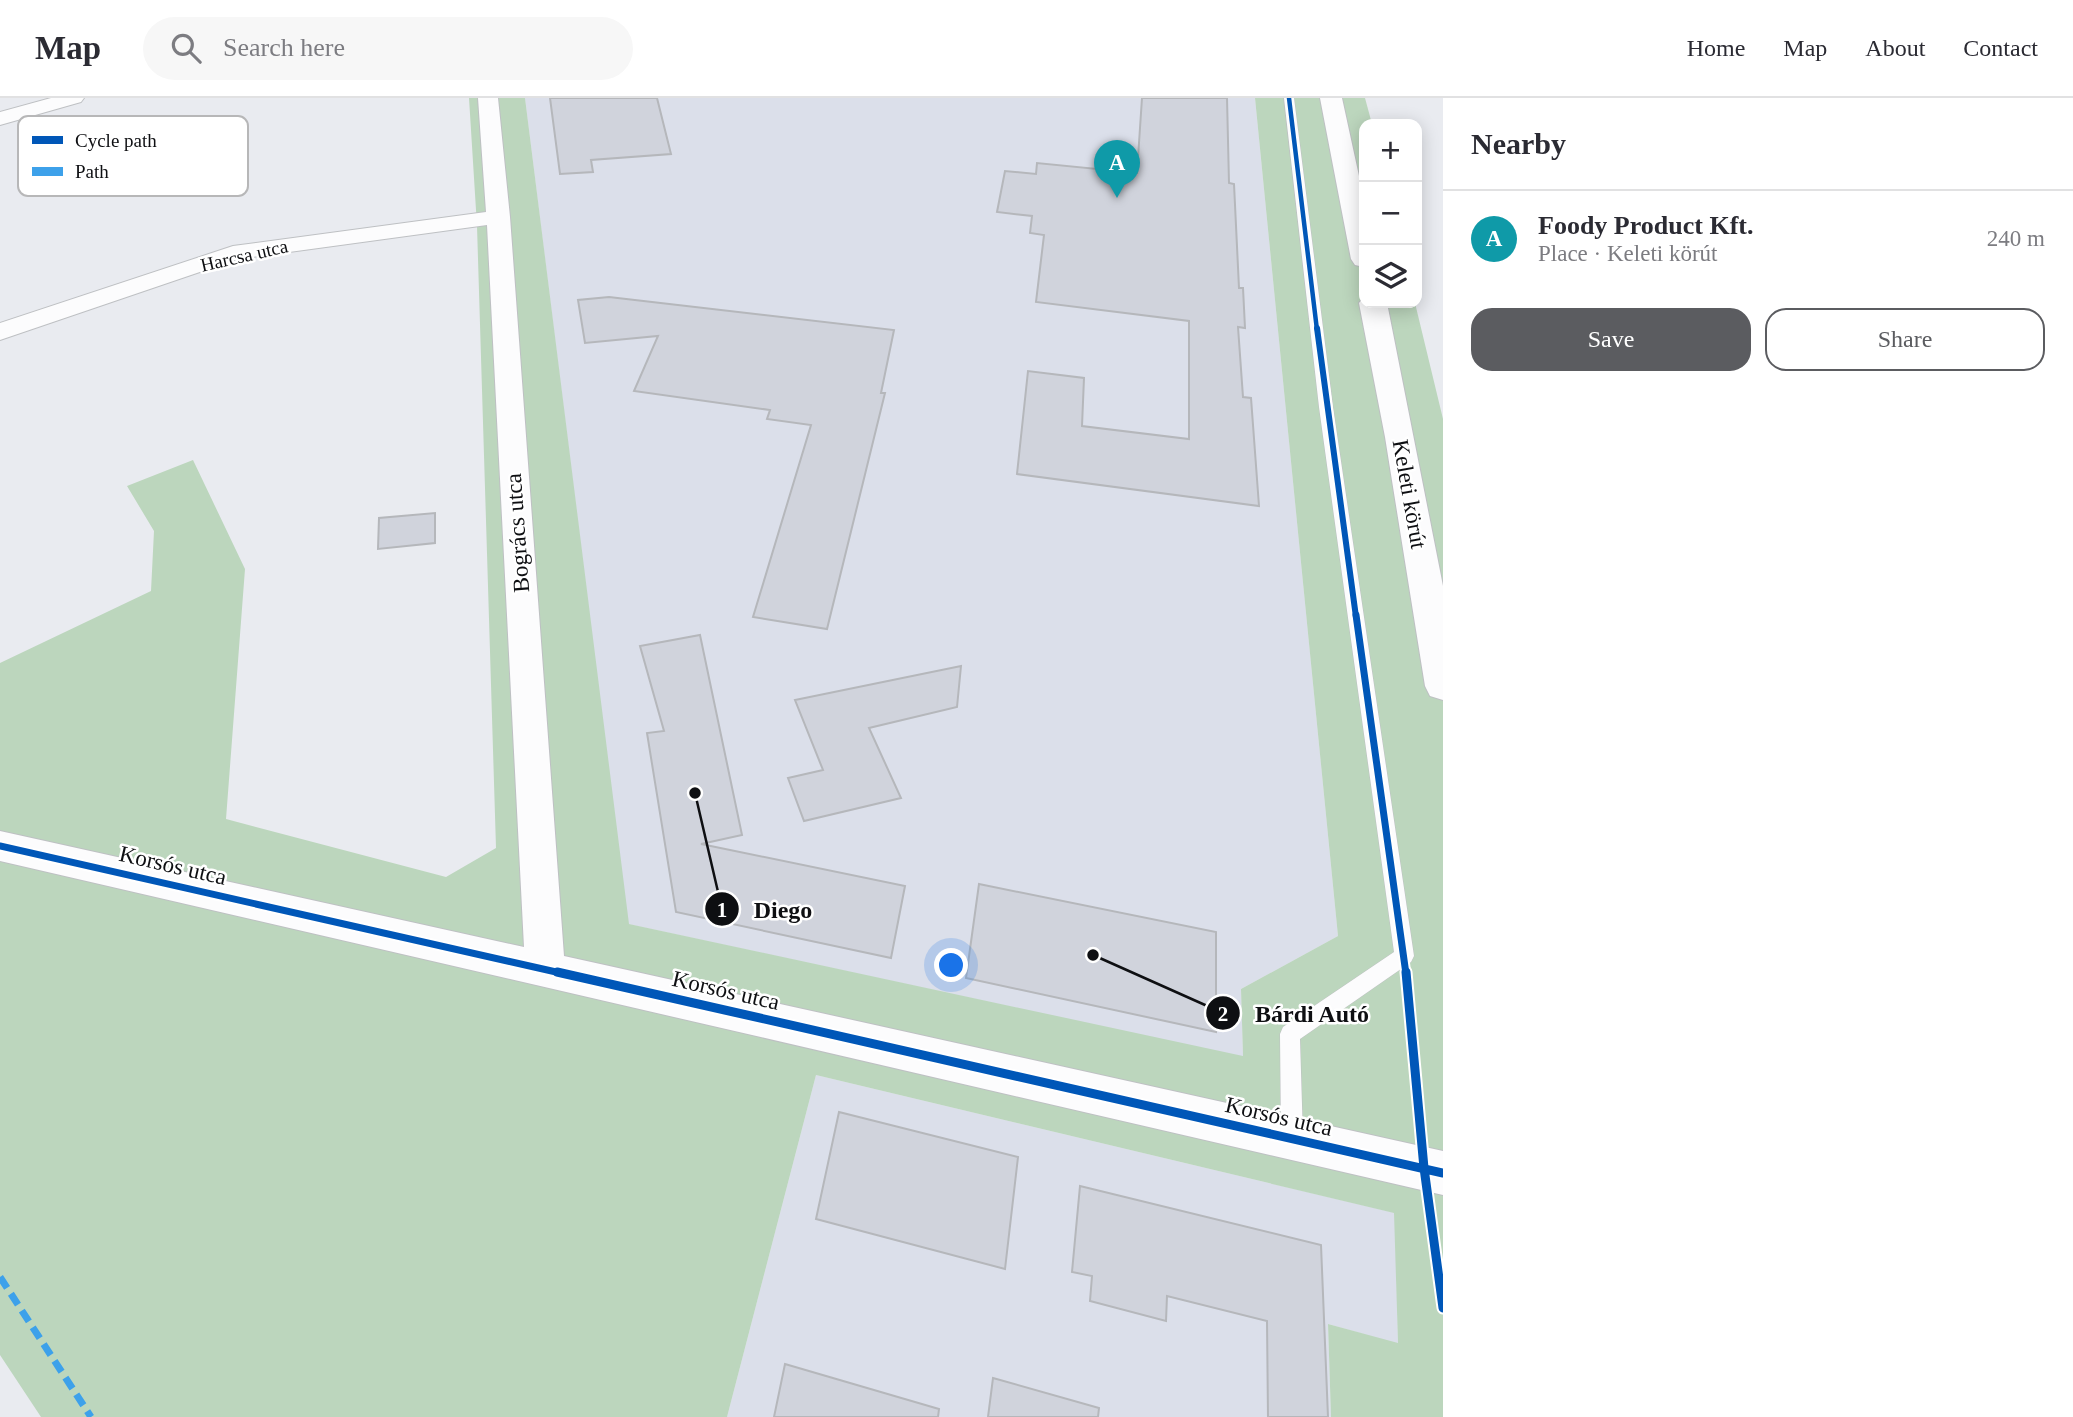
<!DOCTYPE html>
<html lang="en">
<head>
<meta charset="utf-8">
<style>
  body { margin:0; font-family:"Times New Roman",serif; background:#f7f7f7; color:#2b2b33 }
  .controls { position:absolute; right:21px; top:21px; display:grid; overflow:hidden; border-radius:14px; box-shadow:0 4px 18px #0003 }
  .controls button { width:63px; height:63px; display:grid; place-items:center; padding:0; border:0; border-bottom:2px solid #e1e1e2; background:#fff; color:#2b2b33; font:35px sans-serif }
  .you { position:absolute; left:952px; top:868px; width:24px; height:24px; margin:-18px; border:5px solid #fff; border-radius:50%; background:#1a73e8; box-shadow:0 0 0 10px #1a73e833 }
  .badge { display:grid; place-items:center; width:46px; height:46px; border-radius:50%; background:#5b5c60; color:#fff; font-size:23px; font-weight:700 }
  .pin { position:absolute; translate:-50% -58px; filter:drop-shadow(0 2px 4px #0008) }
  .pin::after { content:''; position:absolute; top:37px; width:24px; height:21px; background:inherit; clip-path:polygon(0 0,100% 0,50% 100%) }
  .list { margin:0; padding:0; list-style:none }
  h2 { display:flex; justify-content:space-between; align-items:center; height:91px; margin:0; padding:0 28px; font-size:30px }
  h2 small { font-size:23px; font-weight:400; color:#7c7c81 }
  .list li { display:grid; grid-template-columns:46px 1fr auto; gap:21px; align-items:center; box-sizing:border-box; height:98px; padding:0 28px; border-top:2px solid #e1e1e2 }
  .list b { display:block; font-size:26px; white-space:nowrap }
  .list p { margin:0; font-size:23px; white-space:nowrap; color:#7c7c81 }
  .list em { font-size:23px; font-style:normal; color:#7c7c81 }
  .actions { display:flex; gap:14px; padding:21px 28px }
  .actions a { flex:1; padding:16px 0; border:2px solid #5b5c60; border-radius:21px; text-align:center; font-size:24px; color:#5b5c60 }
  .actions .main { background:#5b5c60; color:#fff }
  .icon { flex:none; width:38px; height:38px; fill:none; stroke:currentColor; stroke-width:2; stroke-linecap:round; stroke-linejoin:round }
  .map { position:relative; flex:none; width:1443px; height:1319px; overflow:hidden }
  header { display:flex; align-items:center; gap:42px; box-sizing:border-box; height:98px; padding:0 35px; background:#fff; border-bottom:2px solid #e1e1e2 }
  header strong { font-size:33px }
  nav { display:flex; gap:38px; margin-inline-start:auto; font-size:24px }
  .search { width:490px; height:63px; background:#f7f7f7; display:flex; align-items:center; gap:18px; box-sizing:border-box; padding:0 24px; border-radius:38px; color:#7c7c81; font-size:26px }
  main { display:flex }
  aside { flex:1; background:#fff }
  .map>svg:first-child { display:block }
  .built { fill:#dbdfea }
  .green { fill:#bcd6bd }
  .building { fill:#d0d3dc; stroke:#b5b7bb; stroke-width:2 }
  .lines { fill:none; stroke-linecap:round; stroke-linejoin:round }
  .lane-casing { stroke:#bec0c3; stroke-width:1 }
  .street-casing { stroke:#bec0c3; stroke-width:2 }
  .secondary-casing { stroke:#bec0c3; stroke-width:2 }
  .lane { fill:#fcfcfd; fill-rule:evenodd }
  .street { fill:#fcfcfd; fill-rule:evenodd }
  .secondary { fill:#fcfcfd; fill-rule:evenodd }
  .quiet { stroke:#3da1ea; stroke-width:7; stroke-dasharray:13 7; stroke-linecap:butt }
  .cycleway-far3-casing { stroke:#fff; stroke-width:7 }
  .cycleway-far2-casing { stroke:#fff; stroke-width:10 }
  .cycleway-far1-casing { stroke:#fff; stroke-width:11 }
  .cycleway-casing { stroke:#fff; stroke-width:13 }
  .cycleway-far3 { stroke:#0057b8; stroke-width:4.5 }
  .cycleway-far2 { stroke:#0057b8; stroke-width:6 }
  .cycleway-far1 { stroke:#0057b8; stroke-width:7 }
  .cycleway { stroke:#0057b8; stroke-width:9 }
  .labels { text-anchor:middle; stroke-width:5; stroke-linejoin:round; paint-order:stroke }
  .far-street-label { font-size:19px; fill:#0e0f12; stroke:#fff }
  .street-label { font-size:23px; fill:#0e0f12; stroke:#fff }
  .key { fill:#fff; stroke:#b7b7b8; stroke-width:2 }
  .key-label { font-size:19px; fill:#0e0f12 }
  .leader { fill:none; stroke:#0e0f12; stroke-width:2.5 }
  .callout-dot { fill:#0e0f12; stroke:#fff; stroke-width:2.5 }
  .mark-label { font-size:21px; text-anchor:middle; font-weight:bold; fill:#fff }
  .callout-label { font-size:24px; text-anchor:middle; font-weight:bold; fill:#0e0f12; stroke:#fff; stroke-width:5; stroke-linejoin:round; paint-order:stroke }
</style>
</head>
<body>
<header>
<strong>Map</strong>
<div class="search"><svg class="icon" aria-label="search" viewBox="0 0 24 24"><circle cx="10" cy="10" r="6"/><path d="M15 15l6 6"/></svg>Search here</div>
<nav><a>Home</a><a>Map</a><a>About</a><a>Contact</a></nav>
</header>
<main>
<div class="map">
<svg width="1443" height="1319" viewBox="0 0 1443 1319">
  <rect width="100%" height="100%" fill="#e9ebf0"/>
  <!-- built -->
  <path class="built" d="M 525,0 L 1255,0 L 1338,838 L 1241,891 L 1243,959 L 628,826 Z
    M 816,977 L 1395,1115 L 1398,1246 L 1328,1226 L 1331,1319 L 727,1319 Z"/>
  <!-- green -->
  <path class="green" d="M 469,0 L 525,0 L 629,826 L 1243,958 L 1241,891 L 1338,838 L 1255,0 L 1365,0 L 1372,26 L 1364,26 L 1364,205 L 1415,205 L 1443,321 L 1443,1319 L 1331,1319 L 1328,1226 L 1398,1245 L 1394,1115 L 816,977 L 727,1319 L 41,1319 L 0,1257 L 0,565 L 151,493 L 154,433 L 127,388 L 193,362 L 245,471 L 226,721 L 446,779 L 496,750 L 477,128 Z"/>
  <!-- building -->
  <path class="building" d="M 550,0 L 657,0 L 671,56 L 591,62 L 593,74 L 560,76 Z
    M 1142,0 L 1227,0 L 1229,85 L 1234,86 L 1239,190 L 1243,190 L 1245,230 L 1238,229 L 1243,299 L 1251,300 L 1259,408 L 1017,376 L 1028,273 L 1084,280 L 1082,328 L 1189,341 L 1189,223 L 1036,204 L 1044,137 L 1030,135 L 1032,118 L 997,114 L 1005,73 L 1036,76 L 1037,65 L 1137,75 Z
    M 609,199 L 894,232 L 881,295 L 885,295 L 827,531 L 753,519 L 811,327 L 767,321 L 770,312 L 634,293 L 658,238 L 585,245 L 578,202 Z
    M 435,415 L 435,445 L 378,451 L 379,420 Z
    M 700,537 L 742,737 L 701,746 L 905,788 L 891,860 L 676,814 L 647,635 L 664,633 L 640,548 Z
    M 961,568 L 957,609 L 869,630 L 901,700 L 804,723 L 788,680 L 823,672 L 795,602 Z
    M 979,786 L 1216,834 L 1216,934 L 966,880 Z
    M 839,1014 L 1018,1059 L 1005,1171 L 816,1121 Z
    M 1080,1088 L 1321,1147 L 1328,1319 L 1268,1319 L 1267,1223 L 1167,1198 L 1166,1223 L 1090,1203 L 1092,1178 L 1072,1174 Z
    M 785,1266 L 939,1311 L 938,1319 L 774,1319 Z
    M 993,1280 L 1099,1310 L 1098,1319 L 988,1319 Z"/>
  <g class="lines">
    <defs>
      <path id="lane" d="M 1284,0 L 1294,0 L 1333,309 L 1414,858 L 1411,864 L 1300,941 L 1303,1040 L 1300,1047 L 1292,1051 L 1284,1047 L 1281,1040 L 1280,936 L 1283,929 L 1394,854 L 1319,309 Z"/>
      <path id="street" d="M 51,0 L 84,0 L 81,4 L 0,27 L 0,14 Z
        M 478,0 L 498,0 L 510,119 L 564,858 L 1443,1053 L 1443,1097 L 0,763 L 0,733 L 524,849 L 487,127 L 238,161 L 0,242 L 0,225 L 233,148 L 486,114 Z"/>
      <path id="secondary" d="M 1320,0 L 1342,0 L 1364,101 L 1364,169 L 1355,167 L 1351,161 Z
        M 1364,199 L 1364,205 L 1387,205 L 1443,488 L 1443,602 L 1430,598 L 1425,588 L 1385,339 L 1359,205 Z"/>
    </defs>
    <!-- lane casing -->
    <use href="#lane" class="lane-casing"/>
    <!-- street casing -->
    <use href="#street" class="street-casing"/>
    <!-- secondary casing -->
    <use href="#secondary" class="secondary-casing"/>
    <!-- lane -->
    <use href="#lane" class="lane"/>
    <!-- street -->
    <use href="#street" class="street"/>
    <!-- secondary -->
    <use href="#secondary" class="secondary"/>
    <!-- quiet -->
    <path class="quiet" d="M 0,1179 L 91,1319"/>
    <defs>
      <path id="cycleway-far3" d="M 1289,0 L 1317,232"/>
      <path id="cycleway-far2" d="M 1317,230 L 1356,519"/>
      <path id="cycleway-far1" d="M 1356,517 L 1406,876
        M 0,748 L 565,876"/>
      <path id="cycleway" d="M 557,874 L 1443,1075
        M 1406,874 L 1424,1070 L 1443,1210"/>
    </defs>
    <!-- cycleway-far3 casing -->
    <use href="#cycleway-far3" class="cycleway-far3-casing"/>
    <!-- cycleway-far2 casing -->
    <use href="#cycleway-far2" class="cycleway-far2-casing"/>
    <!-- cycleway-far1 casing -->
    <use href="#cycleway-far1" class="cycleway-far1-casing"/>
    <!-- cycleway casing -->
    <use href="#cycleway" class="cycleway-casing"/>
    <!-- cycleway-far3 -->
    <use href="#cycleway-far3" class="cycleway-far3"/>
    <!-- cycleway-far2 -->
    <use href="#cycleway-far2" class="cycleway-far2"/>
    <!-- cycleway-far1 -->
    <use href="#cycleway-far1" class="cycleway-far1"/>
    <!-- cycleway -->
    <use href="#cycleway" class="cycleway"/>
  </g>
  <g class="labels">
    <!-- far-street labels -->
    <g class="far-street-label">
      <text transform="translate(244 157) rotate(-13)" y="7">Harcsa utca</text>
    </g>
    <!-- street labels -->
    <g class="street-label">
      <text transform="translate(1410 396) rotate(80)" y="8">Keleti körút</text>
      <text transform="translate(517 435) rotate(-94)" y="8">Bogrács utca</text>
      <text transform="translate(173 767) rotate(13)" y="8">Korsós utca</text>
      <text transform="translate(726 892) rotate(13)" y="8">Korsós utca</text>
      <text transform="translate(1279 1018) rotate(13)" y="8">Korsós utca</text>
    </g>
  </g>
  <!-- legend -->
  <rect x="18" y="18" width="230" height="80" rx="10" class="key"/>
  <rect x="32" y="38" width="31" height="8" fill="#0057b8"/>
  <rect x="32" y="69" width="31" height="9" fill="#3da1ea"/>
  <g class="key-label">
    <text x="75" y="49">Cycle path</text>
    <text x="75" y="80">Path</text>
  </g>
  <!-- callouts -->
  <path class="leader" d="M695 695L722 811M1093 857L1223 915"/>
  <g class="callout-dot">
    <circle cx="695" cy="695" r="7"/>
    <circle cx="1093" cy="857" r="7"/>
    <circle cx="722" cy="811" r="18"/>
    <circle cx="1223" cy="915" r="18"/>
  </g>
  <g class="mark-label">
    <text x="722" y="819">1</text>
    <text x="1223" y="923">2</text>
  </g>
  <g class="callout-label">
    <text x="783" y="820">Diego</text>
    <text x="1312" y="924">Bárdi Autó</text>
  </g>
</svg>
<div class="controls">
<button>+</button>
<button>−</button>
<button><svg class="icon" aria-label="layers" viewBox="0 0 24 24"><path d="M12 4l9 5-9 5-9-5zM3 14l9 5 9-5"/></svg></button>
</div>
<div class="you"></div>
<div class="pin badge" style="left:1117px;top:100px;background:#0f9aa8">A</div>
</div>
<aside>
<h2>Nearby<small></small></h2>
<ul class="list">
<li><span class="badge" style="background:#0f9aa8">A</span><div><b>Foody Product Kft.</b><p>Place · Keleti körút</p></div><em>240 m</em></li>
</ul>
<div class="actions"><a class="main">Save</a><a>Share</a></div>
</aside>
</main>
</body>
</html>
